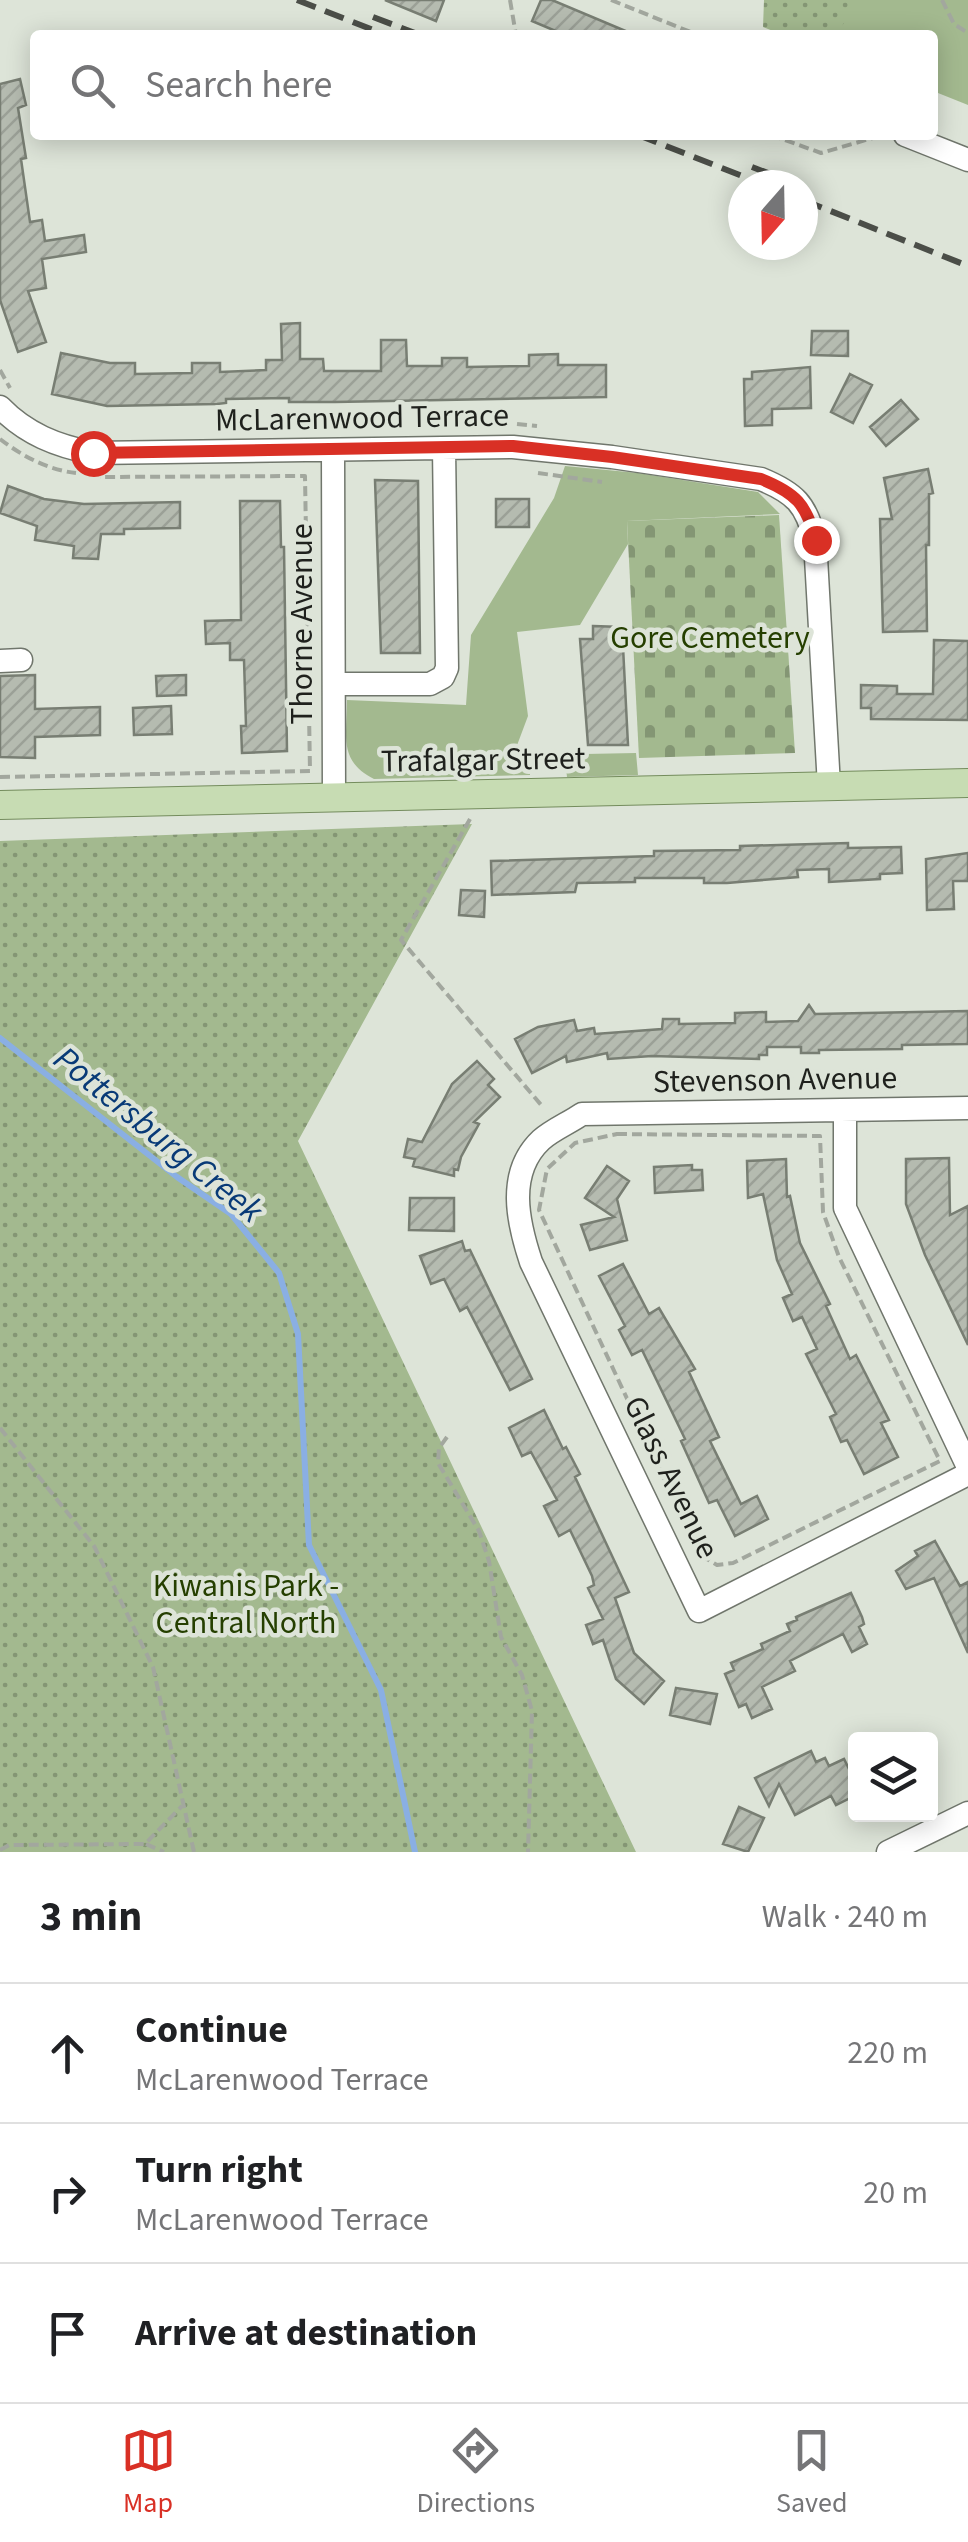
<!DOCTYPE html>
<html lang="en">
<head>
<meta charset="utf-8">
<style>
  body { margin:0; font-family:"Source Sans 3",sans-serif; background:#f2f2f2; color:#202124 }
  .controls { position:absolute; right:30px; bottom:30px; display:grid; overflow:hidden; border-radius:10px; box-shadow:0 5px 25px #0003 }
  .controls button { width:90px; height:90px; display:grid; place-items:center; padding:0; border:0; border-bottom:2px solid #e0e0e0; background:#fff; color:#202124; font:50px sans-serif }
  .compass { position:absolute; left:728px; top:170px; width:90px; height:90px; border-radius:50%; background:#fff; box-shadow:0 5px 25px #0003; rotate:200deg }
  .stop { position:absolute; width:30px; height:30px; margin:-22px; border:8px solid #d93025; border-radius:50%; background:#fff }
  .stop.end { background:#d93025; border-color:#fff; box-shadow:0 2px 10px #0008 }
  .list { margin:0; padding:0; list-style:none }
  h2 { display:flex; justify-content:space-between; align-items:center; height:130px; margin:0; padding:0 40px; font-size:42px }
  h2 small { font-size:32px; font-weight:400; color:#757577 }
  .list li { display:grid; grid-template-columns:65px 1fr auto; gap:30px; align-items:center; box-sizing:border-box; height:140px; padding:0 40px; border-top:2px solid #e0e0e0 }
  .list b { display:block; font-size:38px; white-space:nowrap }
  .list p { margin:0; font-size:32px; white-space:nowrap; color:#757577 }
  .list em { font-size:32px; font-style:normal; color:#757577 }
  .icon { flex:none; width:55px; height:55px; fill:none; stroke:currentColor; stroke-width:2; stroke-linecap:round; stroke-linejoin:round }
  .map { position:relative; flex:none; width:968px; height:1852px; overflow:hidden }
  .search { position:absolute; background:#fff; box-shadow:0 5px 25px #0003; left:30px; right:30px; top:30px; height:110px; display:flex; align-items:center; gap:25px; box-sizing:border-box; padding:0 35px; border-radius:10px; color:#757577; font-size:38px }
  .sheet { height:550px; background:#fff }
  nav { display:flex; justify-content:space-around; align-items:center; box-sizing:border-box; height:140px; border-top:2px solid #e0e0e0; background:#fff; font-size:28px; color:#757577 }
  nav a { display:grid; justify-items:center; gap:5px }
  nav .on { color:#d93025 }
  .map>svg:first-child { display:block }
  .green { fill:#a3b98f }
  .cemetery { fill:url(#cemetery-stones) }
  .park { fill:url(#park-dots) }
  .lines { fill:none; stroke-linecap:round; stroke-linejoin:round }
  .stream { stroke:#8aafe3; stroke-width:6 }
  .building { fill:url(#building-hatch); stroke:#787e73; stroke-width:2.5 }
  .minor-casing { stroke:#70766c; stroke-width:25 }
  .major-casing { stroke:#748c5d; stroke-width:30 }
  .path { stroke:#a2a79e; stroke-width:4; stroke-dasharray:10 5; stroke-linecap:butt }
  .minor { stroke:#fff; stroke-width:22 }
  .major { stroke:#c7dcb3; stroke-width:28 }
  .rail { stroke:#4b4e48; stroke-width:6; stroke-dasharray:20 10; stroke-linecap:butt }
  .route { stroke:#d93025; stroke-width:12 }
  .labels { text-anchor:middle; stroke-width:9; stroke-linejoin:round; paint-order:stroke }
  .street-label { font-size:32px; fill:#1f211d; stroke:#dde4d8 }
  .park-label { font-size:32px; fill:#253f00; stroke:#dde4d8 }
  .water-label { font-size:35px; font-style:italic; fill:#083a77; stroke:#dde4d8 }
</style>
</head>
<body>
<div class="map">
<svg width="968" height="1852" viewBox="0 0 968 1852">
  <defs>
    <pattern id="cemetery-stones" width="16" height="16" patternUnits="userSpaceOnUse" patternTransform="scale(2.5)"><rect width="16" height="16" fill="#a3b98f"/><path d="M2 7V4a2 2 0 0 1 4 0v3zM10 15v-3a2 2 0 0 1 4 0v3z" fill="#849674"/></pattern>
    <pattern id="park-dots" width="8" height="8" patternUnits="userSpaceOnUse" patternTransform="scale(2.5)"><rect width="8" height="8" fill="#a3b98f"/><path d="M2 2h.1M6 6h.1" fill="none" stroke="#849674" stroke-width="1.8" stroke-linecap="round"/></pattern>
    <pattern id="building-hatch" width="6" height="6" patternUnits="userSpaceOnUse" patternTransform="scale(2.5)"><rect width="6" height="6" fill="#b5bbb0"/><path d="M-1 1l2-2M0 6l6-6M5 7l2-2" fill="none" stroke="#9ba097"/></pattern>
  </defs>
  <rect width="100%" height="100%" fill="#dde4d8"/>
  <!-- green -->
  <path class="green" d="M 766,0 L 968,0 L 968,105 L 933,91 L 933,35 L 786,35 Z
    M 565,466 L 638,473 L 758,492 L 780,514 L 627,521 L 628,544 L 580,625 L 517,632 L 528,716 L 510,764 L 530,766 L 530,775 L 374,779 C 338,761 347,736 347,700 L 466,705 L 471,635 L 554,498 Z
    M 636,753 L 638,775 L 567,777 L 566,768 L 585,754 Z"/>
  <!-- cemetery -->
  <path class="cemetery" d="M 779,515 L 795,753 L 639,758 L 627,521 Z"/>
  <!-- park -->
  <path class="park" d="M 764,0 L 857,0 L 837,35 L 783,35 L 763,27 Z
    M 472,824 L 298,1141 L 636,1852 L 0,1852 L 0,841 Z"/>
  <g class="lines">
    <!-- stream -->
    <path class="stream" d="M 0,1038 L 177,1177 L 231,1214 L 279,1273 L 298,1334 L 309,1545 L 381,1690 L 415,1852"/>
  </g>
  <!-- building -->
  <path class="building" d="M 385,0 L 444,0 L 436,21 Z
    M 541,0 L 552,0 L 635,35 L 565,35 L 532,21 Z
    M 20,79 L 26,105 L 18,108 L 26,158 L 21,159 L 30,222 L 42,220 L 45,241 L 84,235 L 86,252 L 42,259 L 46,288 L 28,291 L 46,342 L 18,352 L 0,300 L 0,84 Z
    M 300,323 L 300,359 L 323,359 L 324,371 L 381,371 L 381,340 L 406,340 L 407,366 L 442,366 L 442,358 L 467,358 L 467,367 L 529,366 L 529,355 L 558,354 L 558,365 L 606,365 L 606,397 L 335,402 L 289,402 L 289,398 L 226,399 L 226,403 L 217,404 L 107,406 L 52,394 L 61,353 L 110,363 L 135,363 L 135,374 L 192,373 L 192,363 L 220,363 L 220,372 L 266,370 L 266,360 L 282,360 L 281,324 Z
    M 812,331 L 848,331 L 848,356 L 811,355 Z
    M 810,367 L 811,408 L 772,409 L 772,425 L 745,426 L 744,379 L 752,379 L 752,372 Z
    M 850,374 L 872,385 L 853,423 L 831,412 Z
    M 901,400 L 918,419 L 886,446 L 870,427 Z
    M 928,469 L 933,493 L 929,494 L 929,545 L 926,545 L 927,631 L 883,632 L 880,519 L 892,519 L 884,478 Z
    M 375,480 L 418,481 L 420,653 L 381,653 Z
    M 8,486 L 44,499 L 84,504 L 180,502 L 180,528 L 124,529 L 124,534 L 101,534 L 98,559 L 73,558 L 74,546 L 35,540 L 37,526 L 0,513 Z
    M 496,499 L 529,499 L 529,527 L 496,527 Z
    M 240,501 L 280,501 L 281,547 L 284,547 L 287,751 L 242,753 L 241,726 L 246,726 L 244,660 L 230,660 L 230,643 L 206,644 L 205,621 L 241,620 Z
    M 593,626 L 622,627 L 628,745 L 588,745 L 580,639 L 593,639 Z
    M 934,640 L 968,641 L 968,720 L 871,719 L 871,708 L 861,708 L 861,685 L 897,686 L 897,694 L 933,694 Z
    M 35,675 L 35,709 L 100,707 L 100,735 L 35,737 L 35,758 L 0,757 L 0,676 Z
    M 186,675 L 186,695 L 157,696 L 156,676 Z
    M 171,706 L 172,734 L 134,735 L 133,708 Z
    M 848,843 L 848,848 L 901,847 L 902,873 L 880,874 L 880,879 L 829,882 L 829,869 L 797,870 L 798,877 L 727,883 L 704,883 L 704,878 L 635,878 L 635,882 L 577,883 L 575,892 L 492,895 L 491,861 L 654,856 L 654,851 L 740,850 L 740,846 Z
    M 968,853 L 968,881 L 953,881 L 954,909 L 927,910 L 926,859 Z
    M 461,890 L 485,891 L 484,917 L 459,915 Z
    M 809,1005 L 815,1014 L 968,1011 L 968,1044 L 902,1045 L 902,1049 L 819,1050 L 819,1053 L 801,1053 L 801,1047 L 767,1047 L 767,1055 L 759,1055 L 759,1059 L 652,1056 L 608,1059 L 607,1053 L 567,1062 L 566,1056 L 532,1073 L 515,1039 L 538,1027 L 574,1020 L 577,1031 L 594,1028 L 595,1034 L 662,1029 L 663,1019 L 679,1019 L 679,1024 L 735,1023 L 735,1013 L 766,1012 L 766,1022 L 798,1021 Z
    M 477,1061 L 494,1079 L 488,1085 L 500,1097 L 474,1122 L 479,1124 L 461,1157 L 458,1170 L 454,1169 L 454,1176 L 413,1166 L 415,1159 L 404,1157 L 408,1139 L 422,1142 L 452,1084 Z
    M 949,1158 L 950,1215 L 968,1206 L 968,1345 L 925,1255 L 906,1204 L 906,1159 Z
    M 786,1159 L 787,1197 L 790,1196 L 800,1243 L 830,1304 L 826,1306 L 850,1359 L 856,1355 L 889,1420 L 881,1423 L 898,1457 L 864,1474 L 847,1440 L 841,1442 L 830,1417 L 836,1414 L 806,1354 L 817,1349 L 802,1317 L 793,1321 L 783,1298 L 792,1294 L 777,1260 L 763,1194 L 748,1198 L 747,1161 Z
    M 692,1165 L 692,1170 L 702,1170 L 703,1190 L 655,1193 L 654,1167 Z
    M 607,1166 L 629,1181 L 617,1199 L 627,1240 L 590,1250 L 581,1225 L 614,1217 L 585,1198 Z
    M 410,1198 L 454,1198 L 454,1231 L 409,1230 Z
    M 462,1241 L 465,1251 L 470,1250 L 532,1379 L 510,1390 L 467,1307 L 460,1311 L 444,1279 L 431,1284 L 420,1256 Z
    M 623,1264 L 649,1314 L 659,1308 L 695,1369 L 689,1372 L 719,1437 L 710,1441 L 741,1504 L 757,1496 L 768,1519 L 735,1536 L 717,1500 L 709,1503 L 681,1441 L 685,1439 L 642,1350 L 632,1355 L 619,1330 L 625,1326 L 599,1276 Z
    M 544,1410 L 563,1449 L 566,1447 L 580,1474 L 575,1477 L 629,1592 L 615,1598 L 634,1653 L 664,1681 L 644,1704 L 616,1679 L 603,1640 L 593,1644 L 586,1625 L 603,1619 L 588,1588 L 594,1585 L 592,1576 L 570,1530 L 559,1536 L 544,1506 L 557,1500 L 531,1452 L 522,1456 L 509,1428 Z
    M 935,1541 L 960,1586 L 968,1582 L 968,1653 L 934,1578 L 906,1589 L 896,1571 L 918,1556 L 915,1551 Z
    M 851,1593 L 862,1617 L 864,1624 L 859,1627 L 867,1644 L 852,1652 L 843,1634 L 790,1661 L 795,1671 L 762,1687 L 772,1709 L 752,1718 L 746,1704 L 739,1707 L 725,1674 L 734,1670 L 731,1663 L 763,1649 L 761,1644 L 790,1631 L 787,1624 L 797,1620 L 796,1617 Z
    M 676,1688 L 717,1694 L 710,1724 L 670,1715 Z
    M 811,1751 L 816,1762 L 825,1758 L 829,1766 L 844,1759 L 856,1783 L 856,1795 L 836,1805 L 831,1796 L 795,1815 L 779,1784 L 769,1806 L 755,1778 Z
    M 739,1807 L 764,1818 L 748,1852 L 723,1844 Z"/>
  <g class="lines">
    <defs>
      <path id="minor" d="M 905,135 L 968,160
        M 0,407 C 26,434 57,446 93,453 L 513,447 L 612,457 L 761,479 C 795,493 806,504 815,540 L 829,786
        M 333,450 L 334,797
        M 0,661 L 21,660
        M 334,684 L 430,684 L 443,677 L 447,668 L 444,448
        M 968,1108 L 582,1114 C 569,1123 552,1130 541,1140 C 506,1173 518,1223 531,1262 L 699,1611 L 968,1474
        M 845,1110 L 845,1208 L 968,1467
        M 888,1852 L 968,1813"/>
      <path id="major" d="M 0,805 L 968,783"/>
    </defs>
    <!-- minor casing -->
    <use href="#minor" class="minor-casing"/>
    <!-- major casing -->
    <use href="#major" class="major-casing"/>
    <!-- path -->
    <path class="path" d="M 510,0 L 516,35
      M 611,0 L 698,35
      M 942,0 L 954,24 L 968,33
      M 771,135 L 821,153 L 883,135
      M 0,370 L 10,388
      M 452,424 L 508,423
      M 517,424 L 537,426
      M 0,439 C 22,456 48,470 76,473
      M 538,473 L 602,482
      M 0,777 L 310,771 L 305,476 L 100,477
      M 470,819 L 401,940 L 542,1106
      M 617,1134 L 820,1136 L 823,1212 L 839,1257 L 940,1461 L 733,1563 L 717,1565 L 700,1555 L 539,1210 L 547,1169 L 575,1143 Z
      M 0,1428 L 94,1546 L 153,1667 L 194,1852
      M 447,1437 L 439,1448 L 438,1463 L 479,1531 L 489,1561 L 501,1637 L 522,1675 L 532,1711 L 528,1852
      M 146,1844 L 164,1852
      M 0,1850 L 9,1845 L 145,1844 L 182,1806"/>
    <!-- minor -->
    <use href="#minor" class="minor"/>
    <!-- major -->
    <use href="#major" class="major"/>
    <!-- rail -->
    <path class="rail" d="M 297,0 L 386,35
      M 373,17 L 420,35
      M 638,135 L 765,185
      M 752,167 L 799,185
      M 803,200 L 968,266"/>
  </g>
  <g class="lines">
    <!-- route -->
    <path class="route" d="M 93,453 L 513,446 L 612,457 L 761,479 C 796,493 806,504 816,540"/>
  </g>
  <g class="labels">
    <!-- street labels -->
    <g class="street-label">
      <text transform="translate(362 417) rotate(-1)" y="11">McLarenwood Terrace</text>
      <text transform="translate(301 624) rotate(-90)" y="11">Thorne Avenue</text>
      <text transform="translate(483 759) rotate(-1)" y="11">Trafalgar Street</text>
      <text transform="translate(775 1079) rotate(-1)" y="11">Stevenson Avenue</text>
      <text transform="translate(672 1477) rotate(64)" y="11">Glass Avenue</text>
    </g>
    <!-- park labels -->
    <g class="park-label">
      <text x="710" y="648">Gore Cemetery</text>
      <text x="246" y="1596">Kiwanis Park -<tspan x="246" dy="37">Central North</tspan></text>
    </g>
    <!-- water labels -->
    <g class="water-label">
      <text transform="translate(159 1134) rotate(39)" y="12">Pottersburg Creek</text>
    </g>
  </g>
</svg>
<div class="controls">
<button><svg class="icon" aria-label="layers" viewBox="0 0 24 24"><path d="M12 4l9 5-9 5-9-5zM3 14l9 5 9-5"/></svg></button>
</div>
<svg class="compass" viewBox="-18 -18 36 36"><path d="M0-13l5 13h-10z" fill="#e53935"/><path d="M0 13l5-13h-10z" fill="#757577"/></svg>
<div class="stop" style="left:93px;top:453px"></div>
<div class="stop end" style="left:816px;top:540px"></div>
<div class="search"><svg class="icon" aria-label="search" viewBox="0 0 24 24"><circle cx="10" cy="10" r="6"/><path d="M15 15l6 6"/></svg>Search here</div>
</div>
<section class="sheet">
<h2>3 min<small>Walk · 240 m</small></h2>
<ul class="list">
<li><svg class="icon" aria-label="ahead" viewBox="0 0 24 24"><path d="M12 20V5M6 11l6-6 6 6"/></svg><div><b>Continue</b><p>McLarenwood Terrace</p></div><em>220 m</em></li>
<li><svg class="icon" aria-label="right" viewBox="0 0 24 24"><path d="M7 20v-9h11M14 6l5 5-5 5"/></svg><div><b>Turn right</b><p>McLarenwood Terrace</p></div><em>20 m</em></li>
<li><svg class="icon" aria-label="arrive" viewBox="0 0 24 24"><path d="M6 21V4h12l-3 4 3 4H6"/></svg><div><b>Arrive at destination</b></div></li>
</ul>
</section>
<nav>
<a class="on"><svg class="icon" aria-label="map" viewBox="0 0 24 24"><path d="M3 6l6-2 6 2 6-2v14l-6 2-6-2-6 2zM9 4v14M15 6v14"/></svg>Map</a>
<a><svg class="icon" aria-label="directions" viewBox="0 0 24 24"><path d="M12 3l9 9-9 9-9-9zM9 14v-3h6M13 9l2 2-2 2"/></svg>Directions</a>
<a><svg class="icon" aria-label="saved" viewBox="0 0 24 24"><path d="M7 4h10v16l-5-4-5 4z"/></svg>Saved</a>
</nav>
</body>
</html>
